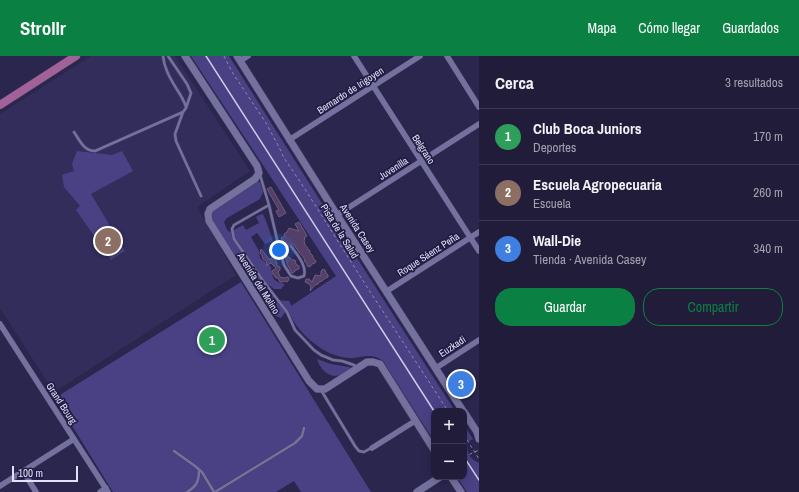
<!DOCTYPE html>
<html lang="es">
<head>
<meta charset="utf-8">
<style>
  body { margin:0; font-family:"Archivo Narrow",sans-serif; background:#282542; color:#f1f3f6 }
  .controls { position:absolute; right:12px; bottom:12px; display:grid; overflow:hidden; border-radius:8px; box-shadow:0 2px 10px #0003 }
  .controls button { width:36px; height:36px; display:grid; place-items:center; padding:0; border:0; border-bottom:1px solid #3d3a54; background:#201c3a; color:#f1f3f6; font:20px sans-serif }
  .scale { position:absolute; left:12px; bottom:10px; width:66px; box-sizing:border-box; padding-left:4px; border:2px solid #e1e1fb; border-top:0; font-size:11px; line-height:14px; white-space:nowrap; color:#e1e1fb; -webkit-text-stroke:3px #211c43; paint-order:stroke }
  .you { position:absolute; left:279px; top:194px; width:14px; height:14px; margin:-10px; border:3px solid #fff; border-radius:50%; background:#1a73e8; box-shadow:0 0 0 6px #1a73e833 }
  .badge { display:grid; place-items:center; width:26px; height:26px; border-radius:50%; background:#0b8043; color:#fff; font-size:13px; font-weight:700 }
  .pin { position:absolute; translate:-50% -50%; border:2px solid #fff; box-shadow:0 1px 4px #0006 }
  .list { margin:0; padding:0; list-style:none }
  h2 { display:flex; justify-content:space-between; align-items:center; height:52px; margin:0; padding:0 16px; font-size:17px }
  h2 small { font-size:13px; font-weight:400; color:#a2a1af }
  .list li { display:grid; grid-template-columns:26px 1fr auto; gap:12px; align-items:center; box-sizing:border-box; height:56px; padding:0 16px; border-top:1px solid #3d3a54 }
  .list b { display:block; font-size:15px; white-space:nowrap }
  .list p { margin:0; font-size:13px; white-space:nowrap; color:#a2a1af }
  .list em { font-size:13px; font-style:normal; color:#a2a1af }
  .actions { display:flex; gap:8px; padding:12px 16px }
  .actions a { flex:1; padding:9px 0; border:1px solid #0b8043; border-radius:16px; text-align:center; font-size:14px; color:#0b8043 }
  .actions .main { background:#0b8043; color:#fff }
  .map { position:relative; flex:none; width:479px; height:436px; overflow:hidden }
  header { display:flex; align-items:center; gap:24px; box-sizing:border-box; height:56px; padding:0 20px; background:#0b8043; color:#fff }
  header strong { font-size:19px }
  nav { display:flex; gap:22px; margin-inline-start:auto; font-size:14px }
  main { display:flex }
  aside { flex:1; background:#201c3a }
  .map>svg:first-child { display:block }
  .built { fill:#332d5c }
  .green { fill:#4a4185 }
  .building { fill:#533f67; stroke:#6f5a84 }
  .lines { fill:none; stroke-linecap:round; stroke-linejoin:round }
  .service-casing { stroke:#454063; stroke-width:3.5 }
  .minor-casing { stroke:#454063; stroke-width:6 }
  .tertiary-casing { stroke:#454063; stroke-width:8 }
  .secondary-casing { stroke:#454063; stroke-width:8 }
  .primary-casing { stroke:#454063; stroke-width:9 }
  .path { stroke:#8e8cad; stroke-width:1; stroke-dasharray:3 3; stroke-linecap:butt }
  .service { stroke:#74719f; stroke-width:2.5 }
  .minor { stroke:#74719f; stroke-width:5.5 }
  .tertiary { stroke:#74719f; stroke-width:7 }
  .secondary { stroke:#74719f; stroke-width:7 }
  .primary { stroke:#a26299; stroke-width:8 }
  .rail { stroke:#cccce7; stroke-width:1.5 }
  .labels { text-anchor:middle; stroke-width:3.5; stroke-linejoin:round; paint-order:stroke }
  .street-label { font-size:10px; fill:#e1e1fb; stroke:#211c43 }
</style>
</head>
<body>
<header>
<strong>Strollr</strong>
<nav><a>Mapa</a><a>Cómo llegar</a><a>Guardados</a></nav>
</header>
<main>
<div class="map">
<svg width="479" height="436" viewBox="0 0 479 436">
  <rect width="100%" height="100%" fill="#2b264e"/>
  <!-- built -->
  <path class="built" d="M 91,0 L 175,0 L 250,115 L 197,151 L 236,219 L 54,336 L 0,252 L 0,58 Z"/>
  <!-- green -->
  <path class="green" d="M 191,0 L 229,0 L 328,157 L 455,355 L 434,355 L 434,385 L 383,305 C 371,296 364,302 350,302 C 332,302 312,288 301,275 C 295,269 292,261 287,254 L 281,262 C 279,261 275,260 273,258 C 260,247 248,221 239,206 C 229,191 213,176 210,158 L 213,154 L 256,126 L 260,126 L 263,136 L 260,143 L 227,162 L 224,166 L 227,174 L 230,176 L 243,169 L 246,174 L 259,167 L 256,161 L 259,159 L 263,158 L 266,165 L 273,185 L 265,188 L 257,177 L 251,181 L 259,195 L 260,202 L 271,211 C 272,223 274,226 285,228 L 281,233 L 274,233 L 269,229 L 265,231 L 275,244 L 289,245 L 291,249 L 291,250 L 336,220 Z
    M 77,95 L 112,99 L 122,95 L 133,115 L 91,138 L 125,195 L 111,204 L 76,154 L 80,150 L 64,131 L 62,119 L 74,115 L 72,108 Z
    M 241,226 L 371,436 L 301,436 L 294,425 L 276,436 L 113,436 L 55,342 Z
    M 317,303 L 331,308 L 349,311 L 351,312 C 342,320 333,324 323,314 C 320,310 318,307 317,303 Z
    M 464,369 L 473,383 L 467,386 C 467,396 469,403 479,407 L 479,436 L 467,436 L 457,421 L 464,421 Z"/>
  <!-- building -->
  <path class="building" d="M 271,131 L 286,157 L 279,161 L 276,155 L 279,154 L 267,133 Z
    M 299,166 L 307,180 L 304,182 L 305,183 L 304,184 L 305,189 L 307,191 L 308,193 L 310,195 L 310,197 L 313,200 L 313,202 L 316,205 L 315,207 L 312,208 L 310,211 L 307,210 L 307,207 L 305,206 L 304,202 L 298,195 L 298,194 L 296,192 L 294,188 L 290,188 L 288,189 L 289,192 L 286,193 L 281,182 L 285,180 L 284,178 L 287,176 L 289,172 L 299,175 L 295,168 Z
    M 261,193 L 270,204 L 273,200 L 276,200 L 276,205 L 277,207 L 277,210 L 280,211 L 280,214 L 278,216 L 280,221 L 284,222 L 288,221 L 289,223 L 288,225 L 287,226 L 285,225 L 282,226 L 280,226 L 278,222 L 276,222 L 272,217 L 272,215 L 276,212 L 271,207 L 266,210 L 267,208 L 266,205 L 263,203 L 262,199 L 260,197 Z
    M 286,196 L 287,198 L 287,201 L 289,201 L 292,204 L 295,204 L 296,208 L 299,210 L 299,213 L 296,214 L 293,217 L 292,217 L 287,208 L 287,206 L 283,197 Z
    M 323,213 L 325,214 L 326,217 L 328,219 L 328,221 L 324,223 L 322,225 L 319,226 L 318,228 L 315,229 L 310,235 L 311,231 L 309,228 L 305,226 L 306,223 L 309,223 L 312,226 L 315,219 L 321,220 L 321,215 Z"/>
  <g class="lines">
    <defs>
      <path id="service" d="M 163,0 C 164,12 170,22 176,32 C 180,38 184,44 186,51
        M 183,56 L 175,78 L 176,85 L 201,140
        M 74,76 C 80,85 84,95 95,95 L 183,56 L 186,52 L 191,37 L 187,28 L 168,0
        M 260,119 L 269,149 L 279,192 L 284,209 L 291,220 L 298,222 L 304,220 C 307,209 297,199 291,190
        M 269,149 L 234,169 L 232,173 L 234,183 L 264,226 L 287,256 L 295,274 L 314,294 L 321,299 L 333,304 L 342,305 L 354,309 L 357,312
        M 321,334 L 355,390 L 359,395 L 364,396 L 371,392
        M 174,395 L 195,410 L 202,416 L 214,436
        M 187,436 C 197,430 199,425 199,414
        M 215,436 L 295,387 L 302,380 L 304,372"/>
      <path id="minor" d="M 354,0 L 479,195
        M 447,0 L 479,51
        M 240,5 L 248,0
        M 289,84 L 420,0
        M 337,159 L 479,68
        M 387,235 L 479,176
        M 0,268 L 108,436
        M 436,312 L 479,284
        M 372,392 L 415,365
        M 23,415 L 36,436
        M 0,430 L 74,383
        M 100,436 L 106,432"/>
      <path id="tertiary" d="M 185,0 L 257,110 L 259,117 L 255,123 L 210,153 L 208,158 L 209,165 L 309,325 L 317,333 L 325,333 L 367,306 L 373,306 L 380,308 L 434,394
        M 451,421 L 461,436
        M 417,436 L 440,421"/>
      <path id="secondary" d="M 237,0 L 337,159 L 463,355
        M 464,356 L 477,376 L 479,383"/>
      <path id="primary" d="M 0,49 L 76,0"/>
    </defs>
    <!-- service casing -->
    <use href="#service" class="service-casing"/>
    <!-- minor casing -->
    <use href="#minor" class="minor-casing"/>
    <!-- tertiary casing -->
    <use href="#tertiary" class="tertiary-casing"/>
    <!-- secondary casing -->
    <use href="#secondary" class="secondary-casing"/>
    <!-- primary casing -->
    <use href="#primary" class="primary-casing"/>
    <!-- path -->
    <path class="path" d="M 224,0 L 232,16 L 266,67 L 279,91 L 284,102 L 301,127 L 367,231 L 448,355
      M 464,379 L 479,403
      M 464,401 L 479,394"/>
    <!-- service -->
    <use href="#service" class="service"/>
    <!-- minor -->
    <use href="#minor" class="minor"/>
    <!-- tertiary -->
    <use href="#tertiary" class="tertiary"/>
    <!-- secondary -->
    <use href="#secondary" class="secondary"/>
    <!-- primary -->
    <use href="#primary" class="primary"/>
    <!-- rail -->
    <path class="rail" d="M 206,0 L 434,355
      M 464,401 L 479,424"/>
  </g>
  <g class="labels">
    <!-- street labels -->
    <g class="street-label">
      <text transform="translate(350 34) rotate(-33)" y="4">Bernardo de Irigoyen</text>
      <text transform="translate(424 93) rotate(57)" y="4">Belgrano</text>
      <text transform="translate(393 112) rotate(-33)" y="4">Juvenilla</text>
      <text transform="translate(358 172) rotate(57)" y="4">Avenida Casey</text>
      <text transform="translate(340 175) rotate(58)" y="4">Pista de la Salud</text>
      <text transform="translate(428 198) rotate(-33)" y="4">Roque Sáenz Peña</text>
      <text transform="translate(259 227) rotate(58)" y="4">Avenida del Molino</text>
      <text transform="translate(452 290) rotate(-33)" y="4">Euzkadi</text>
      <text transform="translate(62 347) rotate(57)" y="4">Grand Bourg</text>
    </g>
  </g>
</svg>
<div class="controls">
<button>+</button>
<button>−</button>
</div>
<div class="scale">100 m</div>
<div class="you"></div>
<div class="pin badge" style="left:212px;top:284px;background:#2e9e5b">1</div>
<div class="pin badge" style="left:108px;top:185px;background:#8d6e63">2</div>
<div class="pin badge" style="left:461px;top:328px;background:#3f7fe0">3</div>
</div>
<aside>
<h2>Cerca<small>3 resultados</small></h2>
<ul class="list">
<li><span class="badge" style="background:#2e9e5b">1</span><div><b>Club Boca Juniors</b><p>Deportes</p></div><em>170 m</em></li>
<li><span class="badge" style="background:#8d6e63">2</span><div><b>Escuela Agropecuaria</b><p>Escuela</p></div><em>260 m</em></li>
<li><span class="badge" style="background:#3f7fe0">3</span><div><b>Wall-Die</b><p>Tienda · Avenida Casey</p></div><em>340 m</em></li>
</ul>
<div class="actions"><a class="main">Guardar</a><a>Compartir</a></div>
</aside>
</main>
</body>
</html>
